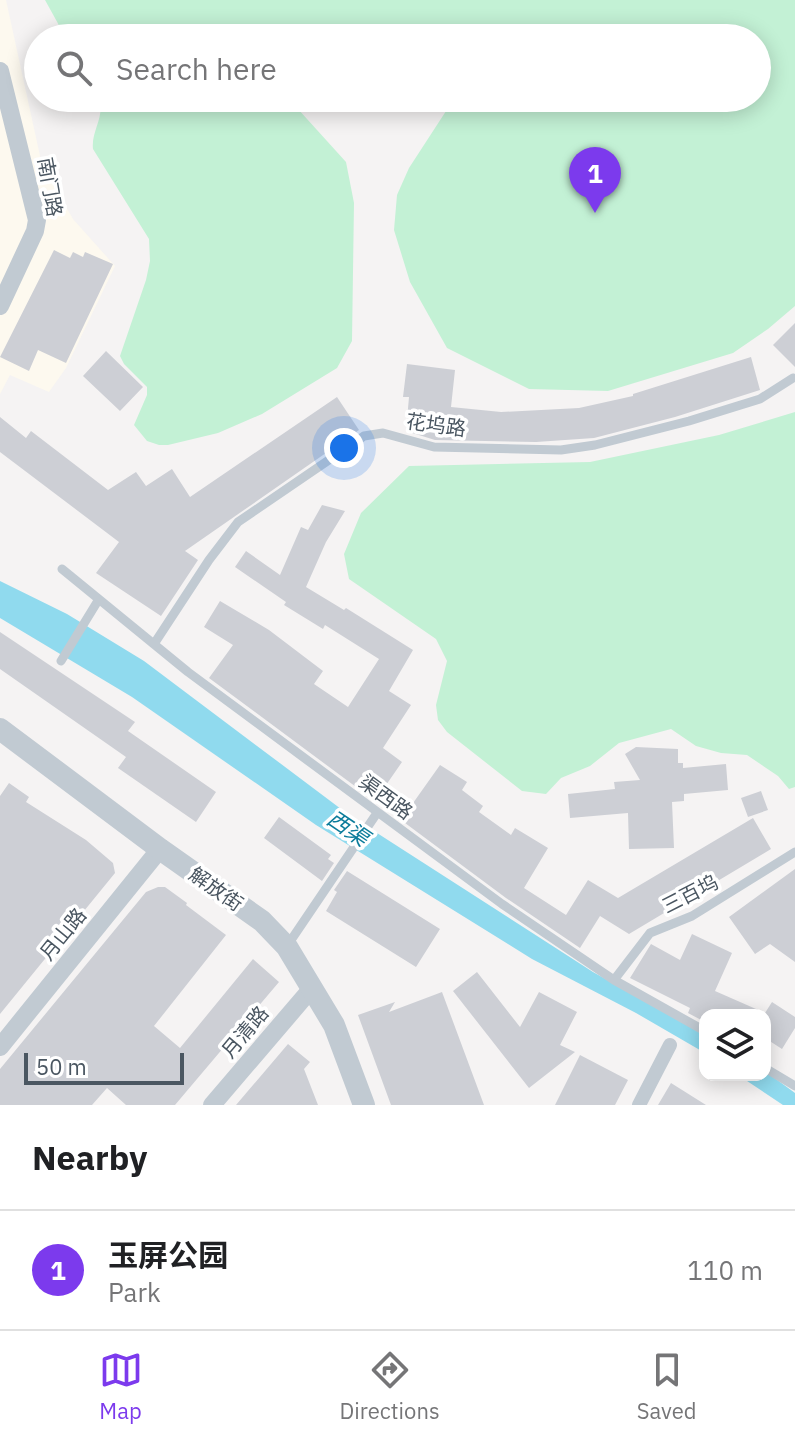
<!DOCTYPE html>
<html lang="en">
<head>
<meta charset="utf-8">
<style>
  body { margin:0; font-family:"IBM Plex Sans","Noto Sans SC",sans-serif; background:#f2f2f2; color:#202124 }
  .controls { position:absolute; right:24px; bottom:24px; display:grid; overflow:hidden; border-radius:16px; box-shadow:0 4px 20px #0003 }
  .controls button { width:72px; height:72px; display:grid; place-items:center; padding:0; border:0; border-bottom:2px solid #e0e0e0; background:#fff; color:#202124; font:40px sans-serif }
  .scale { position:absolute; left:24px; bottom:20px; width:160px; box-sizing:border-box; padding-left:8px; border:4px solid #4a5661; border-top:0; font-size:22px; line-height:28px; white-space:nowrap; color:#4a5661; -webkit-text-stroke:6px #fff; paint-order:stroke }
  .you { position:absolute; left:344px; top:448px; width:28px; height:28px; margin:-20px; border:6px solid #fff; border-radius:50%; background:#1a73e8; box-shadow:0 0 0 12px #1a73e833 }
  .badge { display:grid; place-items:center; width:52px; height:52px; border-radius:50%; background:#7c3aed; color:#fff; font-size:26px; font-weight:700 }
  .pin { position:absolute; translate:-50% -66px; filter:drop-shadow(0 2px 4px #0008) }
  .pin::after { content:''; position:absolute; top:42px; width:28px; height:24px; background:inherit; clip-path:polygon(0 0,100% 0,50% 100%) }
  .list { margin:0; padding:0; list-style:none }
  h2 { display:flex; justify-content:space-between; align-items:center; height:104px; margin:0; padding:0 32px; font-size:34px }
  h2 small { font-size:26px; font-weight:400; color:#757577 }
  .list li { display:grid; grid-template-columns:52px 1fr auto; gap:24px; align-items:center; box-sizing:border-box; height:120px; padding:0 32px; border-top:2px solid #e0e0e0 }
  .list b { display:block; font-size:30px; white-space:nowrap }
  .list p { margin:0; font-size:26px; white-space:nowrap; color:#757577 }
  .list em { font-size:26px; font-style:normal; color:#757577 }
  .icon { flex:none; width:44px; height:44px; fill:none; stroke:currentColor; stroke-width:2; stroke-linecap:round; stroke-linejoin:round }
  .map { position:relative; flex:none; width:795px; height:1105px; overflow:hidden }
  .search { position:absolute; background:#fff; box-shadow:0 4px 20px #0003; left:24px; right:24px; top:24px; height:88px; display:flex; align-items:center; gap:20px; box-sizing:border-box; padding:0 28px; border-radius:44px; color:#757577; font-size:30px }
  .sheet { height:224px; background:#fff }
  nav { display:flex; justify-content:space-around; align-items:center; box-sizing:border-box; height:112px; border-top:2px solid #e0e0e0; background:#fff; font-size:22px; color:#757577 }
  nav a { display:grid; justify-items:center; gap:4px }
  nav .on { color:#7c3aed }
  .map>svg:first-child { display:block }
  .commercial { fill:#fdf9ef }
  .green { fill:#c3f1d5 }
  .water { fill:#90daee }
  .building { fill:#cdcfd5 }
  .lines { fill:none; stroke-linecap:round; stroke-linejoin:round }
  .service { stroke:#c1cad2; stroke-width:9 }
  .pedestrian { stroke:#c1cad2; stroke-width:14 }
  .minor { stroke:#c1cad2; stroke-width:18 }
  .tertiary { stroke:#c1cad2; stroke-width:22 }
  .labels { text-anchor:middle; stroke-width:7; stroke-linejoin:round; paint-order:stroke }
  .street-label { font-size:20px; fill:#4a5661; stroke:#fff }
  .water-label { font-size:22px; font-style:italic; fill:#0c7c9b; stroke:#fff }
</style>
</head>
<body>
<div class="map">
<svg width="795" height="1105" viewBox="0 0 795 1105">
  <rect width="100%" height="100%" fill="#f5f3f3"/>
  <!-- commercial -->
  <path class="commercial" d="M 0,0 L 6,0 L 42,165 L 73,219 L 115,266 L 66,368 L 49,392 L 10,375 L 0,394 Z"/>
  <!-- green -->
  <path class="green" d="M 45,0 L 795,0 L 795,306 L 768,329 L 733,353 L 608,391 L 529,389 L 447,348 L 410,282 L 394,230 L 397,195 L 409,168 L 448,108 L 451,98 L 757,98 L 757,38 L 66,38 Z
    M 100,98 L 288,98 L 346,162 L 354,203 L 352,341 L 337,368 L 262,414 L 218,433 L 168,445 L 159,445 L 147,441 L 134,425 L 147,395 L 147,387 L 124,364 L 120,356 L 146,280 L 150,261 L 149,239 L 93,149 C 91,131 104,120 100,98 Z
    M 795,412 L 795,787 L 789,789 L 778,776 L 747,755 L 721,753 L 696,746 L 671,729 L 619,743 L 590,766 L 561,778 L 546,794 L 522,791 L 447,732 L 438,720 L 436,705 L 447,661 L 436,639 L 349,579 L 344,554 L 361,513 L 409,466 L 590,462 L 719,435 Z"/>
  <!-- water -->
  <path class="water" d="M 0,581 L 67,614 L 144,661 L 349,815 L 593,972 L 705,1034 L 705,1053 L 636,1013 L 532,959 L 316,825 L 132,697 L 0,618 Z
    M 765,1071 L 795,1093 L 795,1105 L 783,1105 L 738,1075 L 765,1075 Z"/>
  <!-- building -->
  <path class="building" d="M 54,250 L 70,258 L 73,252 L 83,257 L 85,252 L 113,264 L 66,363 L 38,350 L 29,371 L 0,357 Z
    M 795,323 L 795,367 L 773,345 Z
    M 106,351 L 143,387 L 120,411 L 83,376 Z
    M 751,357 L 760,390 L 675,417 L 594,438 L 536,442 L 435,440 L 406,431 L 409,397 L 403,397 L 407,364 L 455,370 L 451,407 L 501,412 L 579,408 L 633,396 L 633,394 Z
    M 337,397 L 359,430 L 185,551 L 198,560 L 161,616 L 96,573 L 119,542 L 0,452 L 0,417 L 26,438 L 31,431 L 108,490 L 136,472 L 146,486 L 172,469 L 190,497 Z
    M 322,505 L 345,511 L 326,542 L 306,587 L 344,610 L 346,608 L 413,650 L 389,691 L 411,705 L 383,748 L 402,762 L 375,801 L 209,678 L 233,645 L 204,627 L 220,601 L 269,630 L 323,671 L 314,684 L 348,707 L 379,659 L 325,625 L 323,629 L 284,605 L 286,602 L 235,567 L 246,551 L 280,575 L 301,527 L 308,530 Z
    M 0,632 L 135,722 L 128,731 L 216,792 L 196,822 L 118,768 L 126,757 L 0,669 Z
    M 636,747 L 678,749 L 678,763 L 683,763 L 683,768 L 726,764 L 728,790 L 684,794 L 684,801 L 672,802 L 674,848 L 629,849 L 628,813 L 570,818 L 568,794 L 615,789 L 614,782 L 640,780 L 625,754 Z
    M 440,765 L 467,782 L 462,790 L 483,806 L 479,812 L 511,835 L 515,828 L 548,848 L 524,888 L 566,915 L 588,880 L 618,898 L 753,818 L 771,849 L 629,934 L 600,916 L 580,948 L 506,898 L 401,820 Z
    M 9,783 L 29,797 L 26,802 L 86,840 L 113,863 L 115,873 L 0,1014 L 0,796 Z
    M 761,791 L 768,810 L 748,817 L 741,798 Z
    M 279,817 L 331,855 L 328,859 L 334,863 L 322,881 L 264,838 Z
    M 795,869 L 795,962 L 770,944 L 755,954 L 729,917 Z
    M 347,871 L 440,929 L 416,967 L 326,911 L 337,892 L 334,890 Z
    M 158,887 L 165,887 L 187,903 L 186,905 L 226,935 L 154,1026 L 180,1048 L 253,959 L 279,982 L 175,1105 L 126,1105 L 107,1088 L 92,1105 L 0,1105 L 0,1069 L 146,892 Z
    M 692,934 L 732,953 L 715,991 L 765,1013 L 772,1002 L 795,1017 L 795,1028 L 782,1049 L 765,1038 L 765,1015 L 705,1015 L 705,1022 L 688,1013 L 690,1008 L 630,978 L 651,944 L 680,960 Z
    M 477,972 L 520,1027 L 539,992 L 577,1012 L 560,1045 L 575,1052 L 529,1088 L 453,991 Z
    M 442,992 L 484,1105 L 391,1105 L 358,1015 L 395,1002 L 389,1012 Z
    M 288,1044 L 310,1062 L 304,1069 L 318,1105 L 236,1105 Z
    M 580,1055 L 628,1080 L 615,1105 L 555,1105 Z
    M 671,1083 L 706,1105 L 658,1105 Z"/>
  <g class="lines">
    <!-- service -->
    <path class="service" d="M 62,569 L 188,672 L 502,904 L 614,980 L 705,1031
      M 154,644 L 209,560 L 238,522 L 364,436 L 383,433 L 434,447 L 561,450 L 595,445 L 689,421 L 760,399 L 793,378
      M 61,661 L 99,599
      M 287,946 L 377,813
      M 614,980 L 650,933 L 692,916 L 795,852
      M 765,1068 L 795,1086"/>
    <!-- pedestrian -->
    <path class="pedestrian" d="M 639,1105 L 670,1045"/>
    <!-- minor -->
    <path class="minor" d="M 0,71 L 37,220 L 35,231 L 0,306
      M 0,1047 L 160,849
      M 212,1105 L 312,988"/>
    <!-- tertiary -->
    <path class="tertiary" d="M 0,729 L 160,849 L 262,921 L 287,947 L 334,1025 L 364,1105"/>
  </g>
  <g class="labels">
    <!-- street labels -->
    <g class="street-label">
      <text transform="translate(50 187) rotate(80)" y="7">南门路</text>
      <text transform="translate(436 425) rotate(8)" y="7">花坞路</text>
      <text transform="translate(386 797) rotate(36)" y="7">渠西路</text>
      <text transform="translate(216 889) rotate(35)" y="7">解放街</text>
      <text transform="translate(690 894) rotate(-27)" y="7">三百坞</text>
      <text transform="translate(63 934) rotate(-51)" y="7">月山路</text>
      <text transform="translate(245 1032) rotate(-50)" y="7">月清路</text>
    </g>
    <!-- water labels -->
    <g class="water-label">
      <text transform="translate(348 828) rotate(34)" y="8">西渠</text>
    </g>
  </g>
</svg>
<div class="controls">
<button><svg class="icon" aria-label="layers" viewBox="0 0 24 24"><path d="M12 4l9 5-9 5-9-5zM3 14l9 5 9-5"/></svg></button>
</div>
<div class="scale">50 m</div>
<div class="you"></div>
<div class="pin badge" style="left:595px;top:213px">1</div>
<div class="search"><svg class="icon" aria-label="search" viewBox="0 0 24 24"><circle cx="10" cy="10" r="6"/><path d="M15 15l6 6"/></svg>Search here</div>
</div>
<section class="sheet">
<h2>Nearby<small></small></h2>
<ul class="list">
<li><span class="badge">1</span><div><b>玉屏公园</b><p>Park</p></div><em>110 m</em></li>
</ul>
</section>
<nav>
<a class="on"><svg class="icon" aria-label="map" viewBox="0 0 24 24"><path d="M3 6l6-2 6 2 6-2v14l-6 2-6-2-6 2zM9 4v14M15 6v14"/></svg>Map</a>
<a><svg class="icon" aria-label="directions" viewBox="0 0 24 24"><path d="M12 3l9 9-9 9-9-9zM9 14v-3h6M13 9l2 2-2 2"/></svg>Directions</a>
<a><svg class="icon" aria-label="saved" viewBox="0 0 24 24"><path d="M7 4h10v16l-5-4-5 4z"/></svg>Saved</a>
</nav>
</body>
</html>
